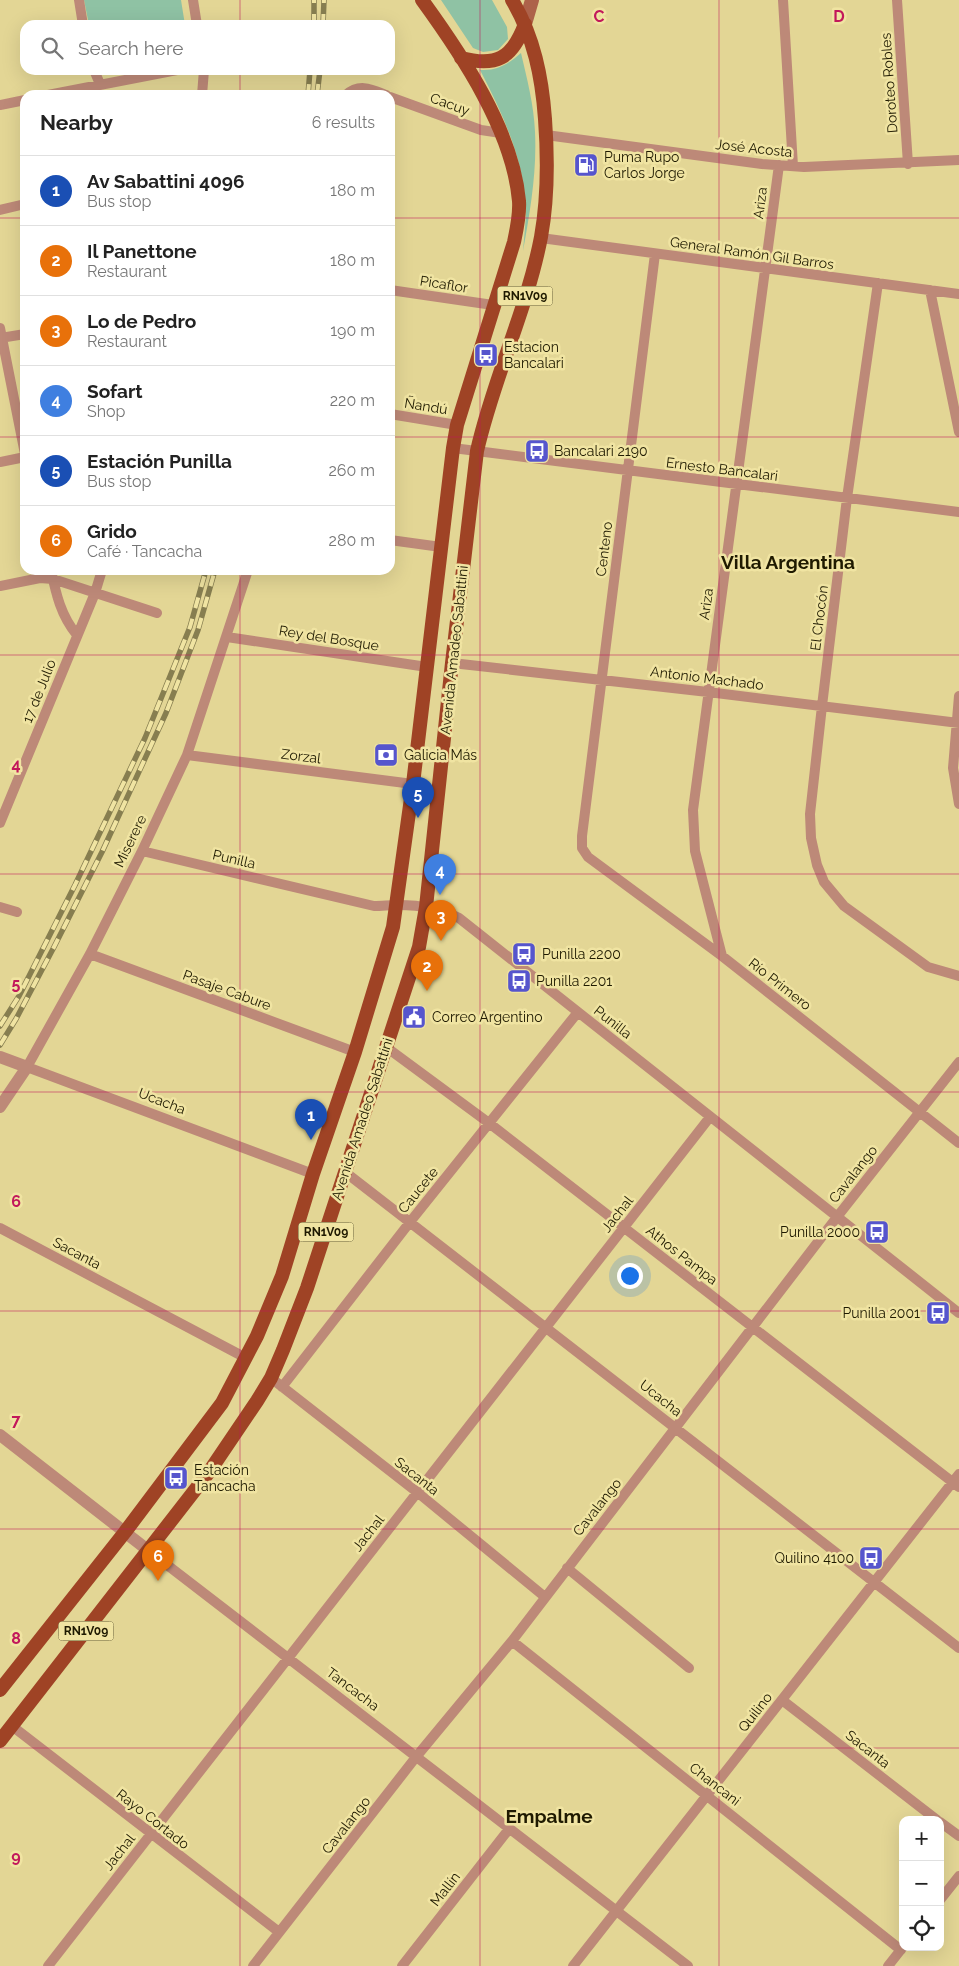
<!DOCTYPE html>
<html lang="en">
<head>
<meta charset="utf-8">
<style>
  body { margin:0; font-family:Raleway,sans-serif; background:#f6f6f6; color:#222 }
  .controls { position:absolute; right:15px; bottom:15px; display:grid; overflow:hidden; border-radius:10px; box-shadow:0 5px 20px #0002 }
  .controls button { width:45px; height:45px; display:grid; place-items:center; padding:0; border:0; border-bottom:1px solid #e0e0e0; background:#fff; color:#222; font:25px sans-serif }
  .you { position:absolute; left:629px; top:1275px; width:18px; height:18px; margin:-12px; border:4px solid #fff; border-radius:50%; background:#1a73e8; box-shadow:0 0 0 8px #1a73e833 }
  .badge { display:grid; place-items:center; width:32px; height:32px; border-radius:50%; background:#5655cd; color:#fff; font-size:16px; font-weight:700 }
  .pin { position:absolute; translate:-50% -41px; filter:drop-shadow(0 1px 2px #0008) }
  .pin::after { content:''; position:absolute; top:26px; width:18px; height:15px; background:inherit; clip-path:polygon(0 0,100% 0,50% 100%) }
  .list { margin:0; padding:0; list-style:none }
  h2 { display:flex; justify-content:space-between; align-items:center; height:65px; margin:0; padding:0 20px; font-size:21px }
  h2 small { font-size:16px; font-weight:400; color:#767676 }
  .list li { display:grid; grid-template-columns:32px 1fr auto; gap:15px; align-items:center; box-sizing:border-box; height:70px; padding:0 20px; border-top:1px solid #e0e0e0 }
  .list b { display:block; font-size:19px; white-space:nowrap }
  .list p { margin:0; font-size:16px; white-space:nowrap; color:#767676 }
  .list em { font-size:16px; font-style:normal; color:#767676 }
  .icon { flex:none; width:28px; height:28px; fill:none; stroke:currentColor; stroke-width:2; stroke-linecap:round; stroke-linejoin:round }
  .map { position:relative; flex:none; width:959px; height:1966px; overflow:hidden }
  .search { position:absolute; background:#fff; box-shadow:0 5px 20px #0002; left:20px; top:20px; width:375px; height:55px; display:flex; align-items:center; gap:12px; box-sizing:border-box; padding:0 18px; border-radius:15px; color:#767676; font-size:19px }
  .panel { position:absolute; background:#fff; box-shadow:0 5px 20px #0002; left:20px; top:90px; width:375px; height:485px; border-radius:15px }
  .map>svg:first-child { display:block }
  .park { fill:#8fc2a4 }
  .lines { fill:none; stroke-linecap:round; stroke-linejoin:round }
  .minor { stroke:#bd8978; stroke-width:10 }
  .tertiary { stroke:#bd8978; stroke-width:12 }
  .secondary { stroke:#ad624a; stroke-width:14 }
  .primary { stroke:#9f4325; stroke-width:14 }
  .rail-casing { stroke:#877e50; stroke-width:5.5 }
  .rail { stroke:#f0e4a2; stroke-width:4; stroke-dasharray:11; stroke-linecap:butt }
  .grid { fill:none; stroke:#c2185b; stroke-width:1; stroke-opacity:0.55 }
  .labels { text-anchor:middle; stroke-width:5; stroke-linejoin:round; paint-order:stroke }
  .shield { fill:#f0e4a2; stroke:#5e5731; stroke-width:1 }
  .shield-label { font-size:12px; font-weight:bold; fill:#1f1a01 }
  .street-label { font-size:14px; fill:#1f1a01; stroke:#f0e4a2 }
  .poi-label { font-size:14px; fill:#1f1a01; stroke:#f0e4a2; text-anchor:start }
  .district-label { font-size:19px; font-weight:bold; fill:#1f1a01; stroke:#f0e4a2 }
  .grid-label { font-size:16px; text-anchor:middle; font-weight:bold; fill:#c2185b; stroke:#f0e4a2; stroke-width:5; stroke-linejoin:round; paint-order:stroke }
</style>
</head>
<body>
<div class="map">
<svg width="959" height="1966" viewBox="0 0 959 1966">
  <rect width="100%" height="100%" fill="#e3d695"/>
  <!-- park -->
  <path class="park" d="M 84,0 L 181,0 L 185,25 L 89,25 Z
    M 441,0 L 492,0 L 507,27 L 508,39 L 498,50 L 483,52 L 473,48 Z
    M 521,53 C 527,79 534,105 535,132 C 537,172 530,212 523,251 C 524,237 526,222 526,208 C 523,158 503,114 480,70 C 498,71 508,64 521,53 Z"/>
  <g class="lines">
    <!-- minor -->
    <path class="minor" d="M 79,0 L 83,25
      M 193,0 L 197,25
      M 783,0 L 793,166
      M 897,0 L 908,164
      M 94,70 L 100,84
      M 48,95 L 177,70
      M 202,95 L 204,70
      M 346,95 C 359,83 371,89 386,95
      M 390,97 L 481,130 L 501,133
      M 0,105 L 25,100
      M 546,135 L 762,164 L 804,167 L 959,160
      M 0,210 L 25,204
      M 541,238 L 959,294
      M 655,254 L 582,836 L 582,848 L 588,857 L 722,956 L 959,1143
      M 878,283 L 847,498 L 822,706 L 810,814 L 811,838 L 817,865 L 824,882 L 844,906 L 928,967 L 959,976
      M 390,290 L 493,305
      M 930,290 L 959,432
      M 0,328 L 25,454
      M 0,338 L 25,334
      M 390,414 L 457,425
      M 453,448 L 959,512
      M 0,462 L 25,457
      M 390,540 L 441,547
      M 51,570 C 56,594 61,616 77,635
      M 248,570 L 187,755 L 142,851 L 90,954 L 27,1067 L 313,1174
      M 0,586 L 40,578 L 53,579 L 157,613
      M 227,637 L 427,667
      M 452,663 L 708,692 L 959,723
      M 959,696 L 953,768 L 959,804
      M 187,755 L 413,784
      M 0,823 L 95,593 L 102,570
      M 142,851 L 374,906 C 382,906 390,905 398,905 C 419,905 440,908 459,918 L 959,1313
      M 0,907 L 17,912
      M 90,954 L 355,1052
      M 722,956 L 695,851 L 693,810 L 779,165
      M 386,1047 L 489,1123 L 959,1487
      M 345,1172 L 959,1648
      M 0,1228 L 246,1358
      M 271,1378 L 417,1492 L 545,1597
      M 282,1387 L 410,1222 L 578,1012
      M 149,1551 L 688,1966
      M 567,1568 L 689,1668
      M 512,1641 L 901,1950
      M 782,1700 L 937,1820
      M 12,1726 L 279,1932
      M 940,1822 L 959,1836
      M 940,1900 L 959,1876
      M 48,1966 L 710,1117
      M 253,1966 L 416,1757 L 512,1641 L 837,1217 L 959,1062
      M 402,1966 L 509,1829
      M 573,1966 L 959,1474
      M 888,1966 L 903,1947"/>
    <!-- tertiary -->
    <path class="tertiary" d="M 0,1057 L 27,1067 L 0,1107
      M 0,1435 L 149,1551"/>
    <!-- secondary -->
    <path class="secondary" d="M 525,24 L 532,0"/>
    <!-- primary -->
    <path class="primary" d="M 461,58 C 496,67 512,59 525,24
      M 0,1690 L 125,1532 L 222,1403 L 257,1336 L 282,1276 L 313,1174 L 355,1052 L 393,927 L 413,784 L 453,448 L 457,425 L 514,242 C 517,228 520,215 519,201 C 513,131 462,55 422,0
      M 0,1741 L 209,1472 L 257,1401 L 271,1378 L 283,1350 L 307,1288 L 419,947 L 426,907 L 452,663 L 477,451 C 493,379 527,310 541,237 C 548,198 548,159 545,119 C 542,77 534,37 512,0"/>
    <defs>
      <path id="rail" d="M 314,25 L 314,0
        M 323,25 L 324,0
        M 308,95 L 310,70
        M 317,95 L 320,70
        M 0,1026 L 19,996 L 75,885 L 145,738 L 190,627 L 206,570
        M 0,1045 L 16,1019 L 54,947 L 102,852 L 166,713 L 198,630 L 215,570"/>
    </defs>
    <!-- rail casing -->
    <use href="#rail" class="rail-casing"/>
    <!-- rail -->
    <use href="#rail" class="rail"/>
  </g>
  <!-- grid -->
  <path class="grid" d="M 240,0 L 240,25M 480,0 L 480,1966M 719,0 L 719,1966M 240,70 L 240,95M 0,218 L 25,218M 390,218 L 959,218M 0,437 L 25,437M 390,437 L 959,437M 240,570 L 240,1966M 0,655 L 959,655M 0,874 L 959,874M 0,1092 L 959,1092M 0,1311 L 959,1311M 0,1529 L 959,1529M 0,1748 L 959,1748"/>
  <!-- icons -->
  <defs>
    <symbol id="fuel-square" viewBox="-11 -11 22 22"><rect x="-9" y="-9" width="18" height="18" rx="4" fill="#5655cd" stroke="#f0e4a2"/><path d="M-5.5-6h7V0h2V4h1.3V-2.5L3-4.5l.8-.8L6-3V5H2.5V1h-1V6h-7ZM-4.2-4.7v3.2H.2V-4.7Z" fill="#fff"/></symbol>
    <symbol id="bus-square" viewBox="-11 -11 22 22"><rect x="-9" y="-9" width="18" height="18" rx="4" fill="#5655cd" stroke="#f0e4a2"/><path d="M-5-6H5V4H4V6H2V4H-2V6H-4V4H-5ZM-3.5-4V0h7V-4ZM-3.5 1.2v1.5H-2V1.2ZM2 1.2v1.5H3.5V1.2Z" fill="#fff"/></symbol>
    <symbol id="bank-square" viewBox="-11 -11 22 22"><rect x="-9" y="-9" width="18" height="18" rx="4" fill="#5655cd" stroke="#f0e4a2"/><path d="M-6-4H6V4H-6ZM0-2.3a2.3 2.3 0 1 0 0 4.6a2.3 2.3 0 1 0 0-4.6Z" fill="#fff"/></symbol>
    <symbol id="civic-square" viewBox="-11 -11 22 22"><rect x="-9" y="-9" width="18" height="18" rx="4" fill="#5655cd" stroke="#f0e4a2"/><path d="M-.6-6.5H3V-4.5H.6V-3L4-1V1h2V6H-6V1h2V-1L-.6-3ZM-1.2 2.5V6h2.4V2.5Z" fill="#fff"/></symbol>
  </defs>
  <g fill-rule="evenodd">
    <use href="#fuel-square" x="572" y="151" width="28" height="28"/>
    <use href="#bus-square" x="472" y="341" width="28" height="28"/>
    <use href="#bus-square" x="523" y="437" width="28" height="28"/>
    <use href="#bank-square" x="372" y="741" width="28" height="28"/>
    <use href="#bus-square" x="510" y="940" width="28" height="28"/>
    <use href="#bus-square" x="505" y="967" width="28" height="28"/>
    <use href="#civic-square" x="400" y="1003" width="28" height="28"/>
    <use href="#bus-square" x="863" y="1218" width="28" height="28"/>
    <use href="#bus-square" x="924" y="1299" width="28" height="28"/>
    <use href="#bus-square" x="162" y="1464" width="28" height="28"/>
    <use href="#bus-square" x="857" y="1544" width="28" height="28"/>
  </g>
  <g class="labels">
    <!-- shield labels -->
    <g class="shield">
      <rect x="497.5" y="286.5" width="55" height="19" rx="4"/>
      <rect x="298.5" y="1222.5" width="55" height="19" rx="4"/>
      <rect x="58.5" y="1621.5" width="55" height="19" rx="4"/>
    </g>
    <g class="shield-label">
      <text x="525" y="300">RN1V09</text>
      <text x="326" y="1236">RN1V09</text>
      <text x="86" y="1635">RN1V09</text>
    </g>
    <!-- street labels -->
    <g class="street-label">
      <text transform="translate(889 83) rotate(-94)" y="5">Doroteo Robles</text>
      <text transform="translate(450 104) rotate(20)" y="5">Cacuy</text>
      <text transform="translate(754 148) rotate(6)" y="5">José Acosta</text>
      <text transform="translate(760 203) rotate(-83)" y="5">Ariza</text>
      <text transform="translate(752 253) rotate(8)" y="5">General Ramón Gil Barros</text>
      <text transform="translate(444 284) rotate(9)" y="5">Picaflor</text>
      <text transform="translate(426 406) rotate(9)" y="5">Ñandú</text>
      <text transform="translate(722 469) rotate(7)" y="5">Ernesto Bancalari</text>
      <text transform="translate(604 549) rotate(-83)" y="5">Centeno</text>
      <text transform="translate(706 604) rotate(-82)" y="5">Ariza</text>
      <text transform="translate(819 618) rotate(-83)" y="5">El Chocón</text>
      <text transform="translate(329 638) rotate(9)" y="5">Rey del Bosque</text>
      <text transform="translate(454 650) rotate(-84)" y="5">Avenida Amadeo Sabattini</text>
      <text transform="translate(707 678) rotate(7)" y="5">Antonio Machado</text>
      <text transform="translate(39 691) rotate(-68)" y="5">17 de Julio</text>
      <text transform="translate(301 756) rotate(7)" y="5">Zorzal</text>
      <text transform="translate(130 841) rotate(-64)" y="5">Miserere</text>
      <text transform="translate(234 859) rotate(13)" y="5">Punilla</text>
      <text transform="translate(780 984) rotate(38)" y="5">Río Primero</text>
      <text transform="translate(227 990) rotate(20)" y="5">Pasaje Cabure</text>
      <text transform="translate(613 1022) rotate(38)" y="5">Punilla</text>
      <text transform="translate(162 1101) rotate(21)" y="5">Ucacha</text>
      <text transform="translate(362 1119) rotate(-72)" y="5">Avenida Amadeo Sabattini</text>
      <text transform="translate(853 1174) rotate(-52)" y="5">Cavalango</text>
      <text transform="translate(418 1190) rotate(-51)" y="5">Caucete</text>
      <text transform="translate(617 1214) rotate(-52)" y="5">Jachal</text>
      <text transform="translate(77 1253) rotate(28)" y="5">Sacanta</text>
      <text transform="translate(682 1255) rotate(38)" y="5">Athos Pampa</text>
      <text transform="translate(661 1398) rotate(38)" y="5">Ucacha</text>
      <text transform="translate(417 1476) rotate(38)" y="5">Sacanta</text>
      <text transform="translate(597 1507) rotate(-52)" y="5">Cavalango</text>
      <text transform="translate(368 1533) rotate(-52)" y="5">Jachal</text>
      <text transform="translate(353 1689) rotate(37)" y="5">Tancacha</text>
      <text transform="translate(755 1712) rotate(-52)" y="5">Quilino</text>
      <text transform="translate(868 1749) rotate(38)" y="5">Sacanta</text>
      <text transform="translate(715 1784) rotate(38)" y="5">Chancani</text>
      <text transform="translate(153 1819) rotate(38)" y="5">Rayo Cortado</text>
      <text transform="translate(346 1825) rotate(-52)" y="5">Cavalango</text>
      <text transform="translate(119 1852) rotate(-52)" y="5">Jachal</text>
      <text transform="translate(445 1889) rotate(-52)" y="5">Mallín</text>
    </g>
    <!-- poi labels -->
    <g class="poi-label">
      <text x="604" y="162">Puma Rupo<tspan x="604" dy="16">Carlos Jorge</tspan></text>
      <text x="504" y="352">Estacion<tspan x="504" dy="16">Bancalari</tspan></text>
      <text x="554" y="456">Bancalari 2190</text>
      <text x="404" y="760">Galicia Más</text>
      <text x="542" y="959">Punilla 2200</text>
      <text x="536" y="986">Punilla 2201</text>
      <text x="432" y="1022">Correo Argentino</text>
      <text x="860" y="1237" text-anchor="end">Punilla 2000</text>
      <text x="920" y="1318" text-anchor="end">Punilla 2001</text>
      <text x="194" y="1475">Estación<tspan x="194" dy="16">Tancacha</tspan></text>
      <text x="854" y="1563" text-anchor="end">Quilino 4100</text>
    </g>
    <!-- district labels -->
    <g class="district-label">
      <text x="788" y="569">Villa Argentina</text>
      <text x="549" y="1823">Empalme</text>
    </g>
  </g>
  <g class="grid-label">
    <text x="599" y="22">C</text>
    <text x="839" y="22">D</text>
    <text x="16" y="770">4</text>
    <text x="16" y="989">5</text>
    <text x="16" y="1207">6</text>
    <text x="16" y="1426">7</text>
    <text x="16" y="1644">8</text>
    <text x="16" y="1862">9</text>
  </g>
</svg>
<div class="controls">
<button>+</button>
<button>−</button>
<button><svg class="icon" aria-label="locate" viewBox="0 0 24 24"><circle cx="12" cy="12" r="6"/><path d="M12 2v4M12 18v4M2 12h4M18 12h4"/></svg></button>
</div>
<div class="you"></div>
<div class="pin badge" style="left:311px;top:1140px;background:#1a4fb4">1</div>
<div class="pin badge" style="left:427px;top:991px;background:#e8710a">2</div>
<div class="pin badge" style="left:441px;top:941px;background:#e8710a">3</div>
<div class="pin badge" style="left:440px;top:895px;background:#3f7fe0">4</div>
<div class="pin badge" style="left:418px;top:818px;background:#1a4fb4">5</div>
<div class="pin badge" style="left:158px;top:1581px;background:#e8710a">6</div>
<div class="search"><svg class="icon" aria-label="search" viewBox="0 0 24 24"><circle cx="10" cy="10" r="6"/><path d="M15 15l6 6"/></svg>Search here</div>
<section class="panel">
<h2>Nearby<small>6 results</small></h2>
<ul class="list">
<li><span class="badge" style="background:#1a4fb4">1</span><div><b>Av Sabattini 4096</b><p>Bus stop</p></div><em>180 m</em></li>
<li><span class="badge" style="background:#e8710a">2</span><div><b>Il Panettone</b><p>Restaurant</p></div><em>180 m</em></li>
<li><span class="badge" style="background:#e8710a">3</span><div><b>Lo de Pedro</b><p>Restaurant</p></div><em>190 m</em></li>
<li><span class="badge" style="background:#3f7fe0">4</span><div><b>Sofart</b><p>Shop</p></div><em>220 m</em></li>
<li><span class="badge" style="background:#1a4fb4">5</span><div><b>Estación Punilla</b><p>Bus stop</p></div><em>260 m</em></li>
<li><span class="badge" style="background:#e8710a">6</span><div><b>Grido</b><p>Café · Tancacha</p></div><em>280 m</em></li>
</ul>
</section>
</div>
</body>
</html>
